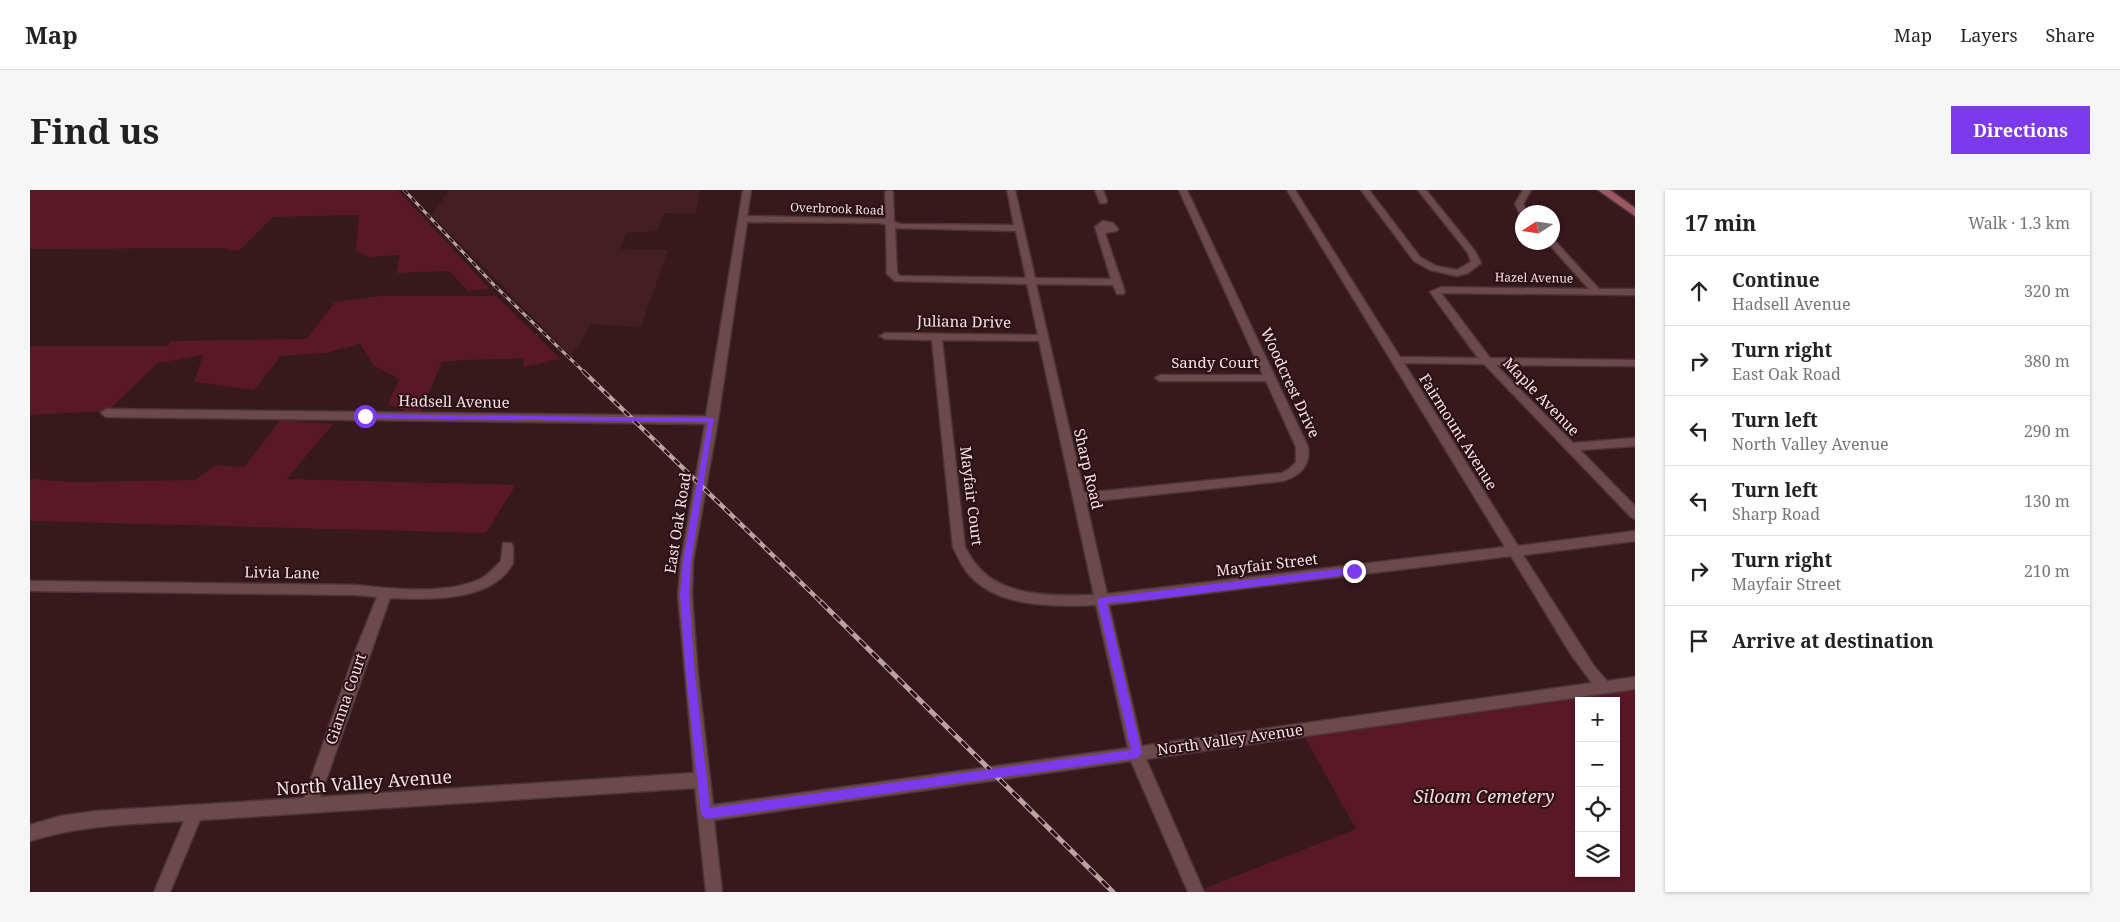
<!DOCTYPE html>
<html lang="en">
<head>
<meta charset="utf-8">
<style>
  body { margin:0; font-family:"Noto Serif",serif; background:#f6f6f6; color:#222 }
  .controls { position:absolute; right:15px; bottom:15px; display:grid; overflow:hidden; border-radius:0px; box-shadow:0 1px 4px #0004 }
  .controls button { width:45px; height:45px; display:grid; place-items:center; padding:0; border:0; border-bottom:1px solid #e0e0e0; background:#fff; color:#222; font:25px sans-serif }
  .compass { position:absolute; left:1485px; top:15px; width:45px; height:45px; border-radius:50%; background:#fff; box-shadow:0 1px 4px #0004; rotate:258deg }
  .stop { position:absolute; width:15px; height:15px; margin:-11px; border:4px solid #7c3aed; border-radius:50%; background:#fff }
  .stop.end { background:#7c3aed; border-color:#fff; box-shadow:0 1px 5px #0008 }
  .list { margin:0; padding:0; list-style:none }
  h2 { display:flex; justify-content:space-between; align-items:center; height:65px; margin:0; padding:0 20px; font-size:21px }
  h2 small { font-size:16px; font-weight:400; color:#767676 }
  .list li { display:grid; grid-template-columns:32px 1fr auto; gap:15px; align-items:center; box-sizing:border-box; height:70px; padding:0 20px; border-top:1px solid #e0e0e0 }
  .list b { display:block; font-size:19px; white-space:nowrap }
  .list p { margin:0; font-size:16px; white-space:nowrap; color:#767676 }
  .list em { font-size:16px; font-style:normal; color:#767676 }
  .icon { flex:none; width:28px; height:28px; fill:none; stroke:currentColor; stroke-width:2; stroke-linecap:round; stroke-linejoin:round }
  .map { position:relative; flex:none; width:1605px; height:702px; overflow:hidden; border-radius:0px }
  header { display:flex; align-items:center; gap:30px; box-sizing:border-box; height:70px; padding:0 25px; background:#fff; border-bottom:1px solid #e0e0e0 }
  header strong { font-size:24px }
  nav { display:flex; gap:28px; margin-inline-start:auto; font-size:18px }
  .intro { display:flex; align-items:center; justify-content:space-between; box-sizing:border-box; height:120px; padding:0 30px }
  h1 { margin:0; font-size:35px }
  .button { padding:12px 22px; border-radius:0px; background:#7c3aed; color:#fff; font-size:18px; font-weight:700 }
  main { display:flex; gap:30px; padding:0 30px }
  aside { flex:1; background:#fff; border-radius:0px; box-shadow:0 1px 4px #0004 }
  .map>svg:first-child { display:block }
  .built { fill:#441e25 }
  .green { fill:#581826; fill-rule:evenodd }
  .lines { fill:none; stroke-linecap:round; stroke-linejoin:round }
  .minor-casing { stroke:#4c3438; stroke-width:3 }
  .major-casing { stroke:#4c3438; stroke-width:3 }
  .minor { fill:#6c494d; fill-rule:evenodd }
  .major { fill:#9d5761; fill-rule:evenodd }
  .rail-far2-casing { stroke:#bba2a5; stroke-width:3 }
  .rail-far1-casing { stroke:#bba2a5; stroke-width:4.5 }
  .rail-casing { stroke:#bba2a5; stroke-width:5 }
  .rail-far2 { stroke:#2c0f14; stroke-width:2; stroke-dasharray:5.5; stroke-linecap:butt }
  .rail-far1 { stroke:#2c0f14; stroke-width:2.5; stroke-dasharray:7; stroke-linecap:butt }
  .rail { stroke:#2c0f14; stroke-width:3; stroke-dasharray:9; stroke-linecap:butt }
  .route { fill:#7c3aed }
  .labels { text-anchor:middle; stroke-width:4; stroke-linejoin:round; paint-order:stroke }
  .far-street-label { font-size:12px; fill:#f8e2e4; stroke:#2c0f14 }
  .street-label { font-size:15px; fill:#f8e2e4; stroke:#2c0f14 }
  .near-street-label { font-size:18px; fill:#f8e2e4; stroke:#2c0f14 }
  .near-park-label { font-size:18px; font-style:italic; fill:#f5dadd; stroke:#2c0f14 }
</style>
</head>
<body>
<header>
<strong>Map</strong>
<nav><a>Map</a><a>Layers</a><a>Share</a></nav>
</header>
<div class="intro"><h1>Find us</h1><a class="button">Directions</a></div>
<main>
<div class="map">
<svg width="1605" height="702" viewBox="0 0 1605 702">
  <rect width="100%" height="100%" fill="#36181d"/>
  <!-- built -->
  <path class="built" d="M 419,0 L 671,0 L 665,24 L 634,23 L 627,41 L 596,43 L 590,59 L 638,60 L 611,137 L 562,134 L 541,166 L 402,25 Z"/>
  <!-- green -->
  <path class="green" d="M 0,0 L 368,0 L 460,99 L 438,101 L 419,81 L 366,83 L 370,65 L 339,67 L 326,61 L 329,25 L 243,27 L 209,61 L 193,58 L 0,59 Z
    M 350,106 L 466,106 L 531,169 L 493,177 L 494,168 C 466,170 440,169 412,172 L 389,226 L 358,214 L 369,189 L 343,175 L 330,154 L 295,163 L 251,166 L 224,200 L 164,192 L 173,165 L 128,173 L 78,221 L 0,225 L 0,156 L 136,156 L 142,151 L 277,149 L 305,112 Z
    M 250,230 L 303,234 L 257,289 L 486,295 L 456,343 L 0,331 L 0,289 L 42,292 L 165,290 L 185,275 L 214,277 Z
    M 1605,490 L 1605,702 L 1165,702 L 1326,639 L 1270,539 ZM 1549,511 L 1586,511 L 1586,683 L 1549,683 Z"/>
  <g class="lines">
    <defs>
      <path id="minor" d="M 713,0 L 721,0 L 717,26 L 856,29 L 855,2 L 861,0 L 863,2 L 864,32 L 871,34 L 984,35 L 977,0 L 985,0 L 1005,88 L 1081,89 L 1065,37 L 1073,31 L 1083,33 L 1088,39 L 1087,41 L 1075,43 L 1095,102 L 1093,104 L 1087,104 L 1083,95 L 1006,94 L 1054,303 L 1252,283 L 1259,279 L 1266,272 L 1266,257 L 1236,191 L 1130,191 L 1125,188 L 1130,185 L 1233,185 L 1149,0 L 1157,0 L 1278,257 C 1281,275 1270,286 1253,291 L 1056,312 L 1077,404 L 1475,357 L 1257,0 L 1265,0 L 1370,167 L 1448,168 L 1400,102 L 1411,97 L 1559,99 L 1517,52 L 1522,52 L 1522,50 L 1524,50 L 1569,99 L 1605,99 L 1605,105 L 1411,103 L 1460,168 L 1605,170 L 1605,176 L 1466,175 L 1543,253 L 1605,248 L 1605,256 L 1550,260 L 1605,316 L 1605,329 L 1601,327 L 1454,174 L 1374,173 L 1488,356 L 1605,341 L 1605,351 L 1493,365 L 1564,476 L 1577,491 L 1605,487 L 1605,499 L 1116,569 L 1174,702 L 1158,702 L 1101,571 L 684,630 L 692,702 L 676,702 L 665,598 L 170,630 L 140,702 L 124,702 L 154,631 C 101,634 51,635 0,651 L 0,635 L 30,626 L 66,621 L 274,608 L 327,457 L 347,407 L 326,405 L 0,401 L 0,391 L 326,395 C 363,399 416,405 450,389 C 458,385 464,378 471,371 L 473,353 L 481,353 L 483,356 L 483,373 C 463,412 397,410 360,408 L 290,607 L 664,583 L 648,405 L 651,371 L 675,234 L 76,227 L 71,223 L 76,219 L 676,226 ZM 717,32 L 850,33 L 856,35 L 857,84 L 865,91 L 997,94 L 1008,145 L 855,143 L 850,146 L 855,149 L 902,150 L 923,357 C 927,365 931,374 936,381 C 964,418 1024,417 1066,415 L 1098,558 L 683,615 L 668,485 L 662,405 L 663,371 L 688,230 ZM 865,38 L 986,41 L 996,88 L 870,86 L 867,83 ZM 912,150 L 1009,151 L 1064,405 C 1025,406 971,408 945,373 C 941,368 938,362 935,357 ZM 1481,366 L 1540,463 L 1562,493 L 1112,556 L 1079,415 Z
        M 1065,0 L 1073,0 L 1077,11 L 1076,13 L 1070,13 Z
        M 1331,0 L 1339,0 L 1390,67 L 1406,76 L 1427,80 L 1441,72 L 1438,63 L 1388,0 L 1396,0 L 1445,61 L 1451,73 L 1438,83 L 1427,86 L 1400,80 L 1384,71 Z
        M 1493,0 L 1501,0 L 1493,14 L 1497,22 L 1492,22 L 1492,24 L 1490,24 L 1485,14 Z"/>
      <path id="major" d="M 1568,0 L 1580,0 L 1605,18 L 1605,26 Z"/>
    </defs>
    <!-- minor casing -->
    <use href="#minor" class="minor-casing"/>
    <!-- major casing -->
    <use href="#major" class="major-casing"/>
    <!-- minor -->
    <use href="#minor" class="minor"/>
    <!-- major -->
    <use href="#major" class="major"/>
    <defs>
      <path id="rail-far2" d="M 374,0 L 464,95 L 555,183"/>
      <path id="rail-far1" d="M 554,182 L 792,413"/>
      <path id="rail" d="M 791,412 L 1083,702"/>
    </defs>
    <!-- rail-far2 casing -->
    <use href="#rail-far2" class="rail-far2-casing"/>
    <!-- rail-far1 casing -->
    <use href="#rail-far1" class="rail-far1-casing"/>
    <!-- rail casing -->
    <use href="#rail" class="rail-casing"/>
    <!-- rail-far2 -->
    <use href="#rail-far2" class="rail-far2"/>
    <!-- rail-far1 -->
    <use href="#rail-far1" class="rail-far1"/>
    <!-- rail -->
    <use href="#rail" class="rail"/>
  </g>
  <!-- route -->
  <path class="route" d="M 335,224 L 684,228 L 661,371 L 659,405 L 665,485 L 680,618 L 1101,560 L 1067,410 L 1069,408 L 1324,377 L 1328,381 L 1324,384 L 1118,410 L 1077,413 L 1112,563 L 1107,568 L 676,629 L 671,624 L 656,485 L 650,405 L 653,371 L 678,232 L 332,228 L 331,226 Z"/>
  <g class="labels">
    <!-- far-street labels -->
    <g class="far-street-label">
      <text transform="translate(807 19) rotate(2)" y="4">Overbrook Road</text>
      <text transform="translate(1504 88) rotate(1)" y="4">Hazel Avenue</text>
    </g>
    <!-- street labels -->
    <g class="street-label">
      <text transform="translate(934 132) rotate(1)" y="5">Juliana Drive</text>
      <text x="1185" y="178">Sandy Court</text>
      <text transform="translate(1260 193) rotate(65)" y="5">Woodcrest Drive</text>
      <text transform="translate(1511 207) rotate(46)" y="5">Maple Avenue</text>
      <text transform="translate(424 212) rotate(1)" y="5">Hadsell Avenue</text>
      <text transform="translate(1428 242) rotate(58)" y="5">Fairmount Avenue</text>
      <text transform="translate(1058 279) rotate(77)" y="5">Sharp Road</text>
      <text transform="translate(941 306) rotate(83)" y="5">Mayfair Court</text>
      <text transform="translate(648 333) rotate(-81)" y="5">East Oak Road</text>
      <text transform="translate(1237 375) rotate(-7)" y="5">Mayfair Street</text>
      <text transform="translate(252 383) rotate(1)" y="5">Livia Lane</text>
      <text transform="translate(316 509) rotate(-71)" y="5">Gianna Court</text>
      <text transform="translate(1200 550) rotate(-8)" y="5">North Valley Avenue</text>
    </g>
    <!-- near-street labels -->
    <g class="near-street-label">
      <text transform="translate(334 593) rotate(-4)" y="6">North Valley Avenue</text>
    </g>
    <!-- near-park labels -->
    <g class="near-park-label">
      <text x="1454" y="613">Siloam Cemetery</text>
    </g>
  </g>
</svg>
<div class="controls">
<button>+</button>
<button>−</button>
<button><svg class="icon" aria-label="locate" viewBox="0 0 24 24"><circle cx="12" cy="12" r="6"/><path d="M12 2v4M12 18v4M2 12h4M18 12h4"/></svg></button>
<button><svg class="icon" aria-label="layers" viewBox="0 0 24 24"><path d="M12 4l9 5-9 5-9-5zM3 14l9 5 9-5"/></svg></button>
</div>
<svg class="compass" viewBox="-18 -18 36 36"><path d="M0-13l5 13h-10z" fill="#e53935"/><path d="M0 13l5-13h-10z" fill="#767676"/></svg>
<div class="stop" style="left:335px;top:226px"></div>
<div class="stop end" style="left:1324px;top:381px"></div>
</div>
<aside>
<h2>17 min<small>Walk · 1.3 km</small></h2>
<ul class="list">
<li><svg class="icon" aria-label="ahead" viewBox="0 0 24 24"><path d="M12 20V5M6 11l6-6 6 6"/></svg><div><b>Continue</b><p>Hadsell Avenue</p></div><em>320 m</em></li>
<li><svg class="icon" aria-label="right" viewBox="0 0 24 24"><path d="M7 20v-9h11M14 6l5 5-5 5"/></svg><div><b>Turn right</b><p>East Oak Road</p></div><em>380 m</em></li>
<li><svg class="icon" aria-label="left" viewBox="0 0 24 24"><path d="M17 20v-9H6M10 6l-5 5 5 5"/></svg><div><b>Turn left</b><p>North Valley Avenue</p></div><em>290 m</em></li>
<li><svg class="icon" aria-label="left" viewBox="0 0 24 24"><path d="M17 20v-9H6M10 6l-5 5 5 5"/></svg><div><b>Turn left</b><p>Sharp Road</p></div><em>130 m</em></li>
<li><svg class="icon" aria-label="right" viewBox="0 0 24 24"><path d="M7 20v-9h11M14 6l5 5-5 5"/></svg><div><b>Turn right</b><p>Mayfair Street</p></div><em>210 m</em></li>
<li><svg class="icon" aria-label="arrive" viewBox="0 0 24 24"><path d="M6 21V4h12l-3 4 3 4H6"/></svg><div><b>Arrive at destination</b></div></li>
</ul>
</aside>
</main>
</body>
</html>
